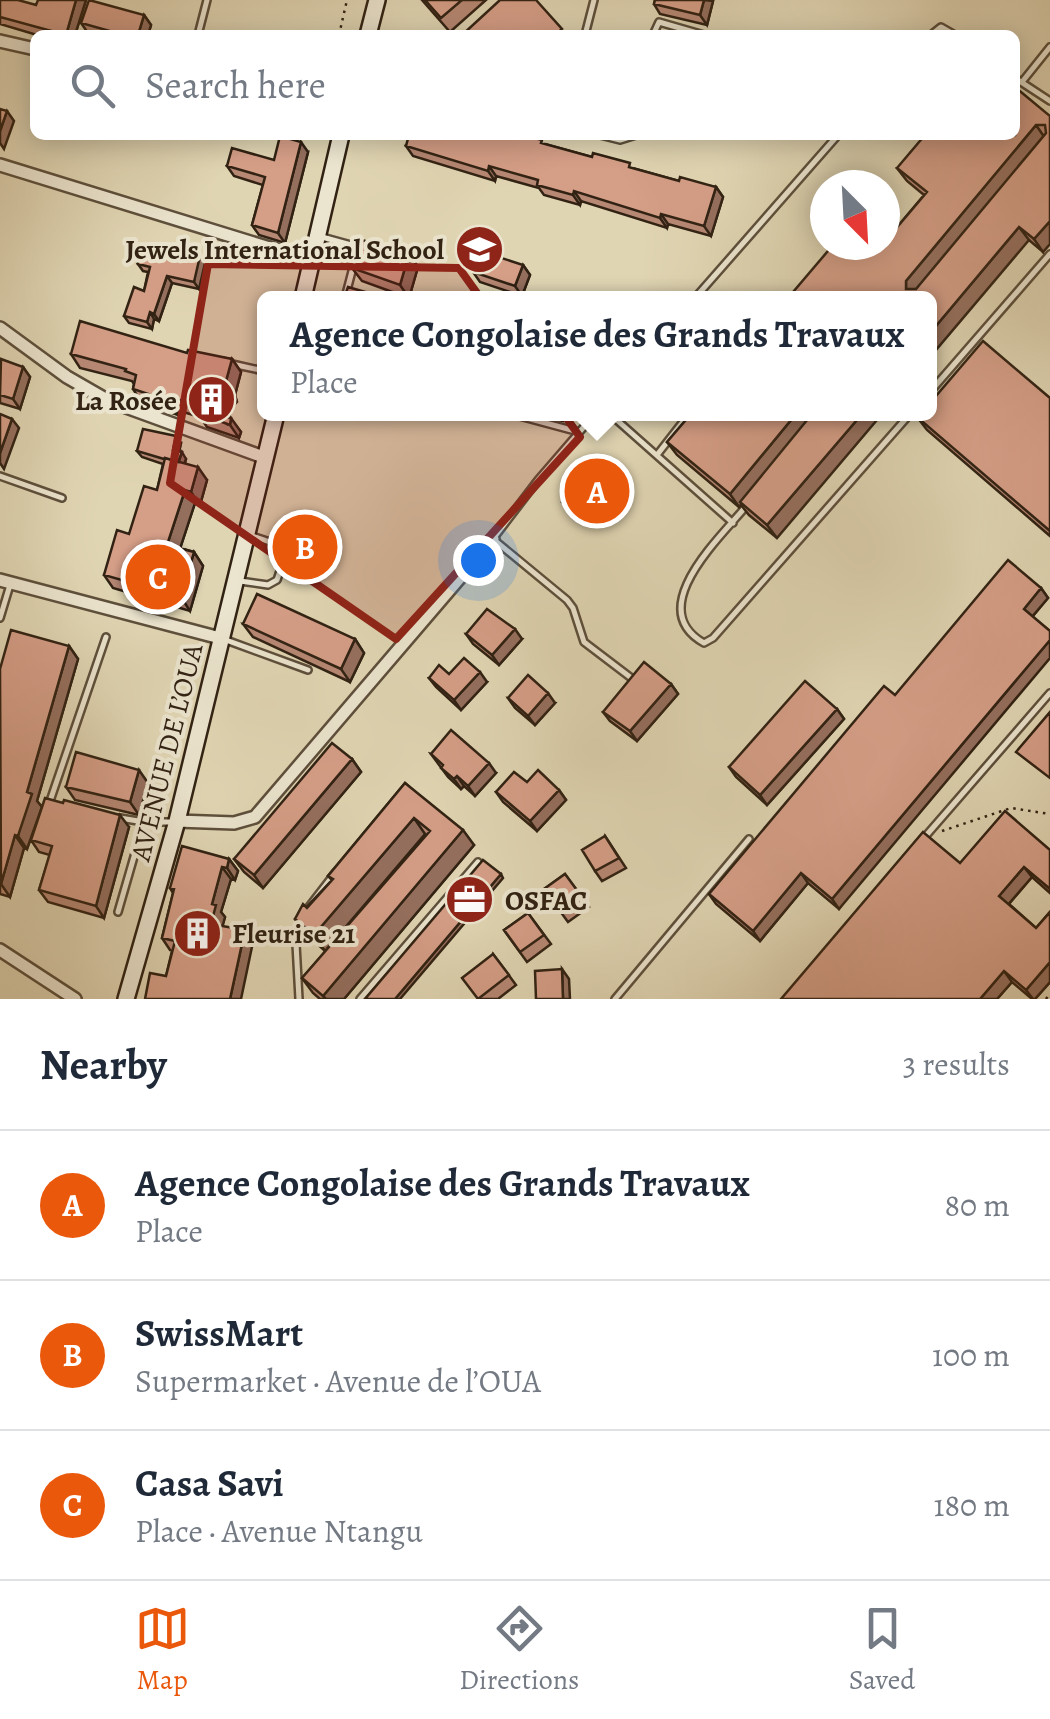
<!DOCTYPE html>
<html lang="en">
<head>
<meta charset="utf-8">
<style>
  body { margin:0; font-family:Alegreya,serif; background:#f2f2f3; color:#1f2937 }
  .compass { position:absolute; left:810px; top:170px; width:90px; height:90px; border-radius:50%; background:#fff; box-shadow:0 5px 25px #0003; rotate:156deg }
  .you { position:absolute; left:478px; top:560px; width:35px; height:35px; margin:-25px; border:8px solid #fff; border-radius:50%; background:#1a73e8; box-shadow:0 0 0 15px #1a73e833 }
  .badge { display:grid; place-items:center; width:65px; height:65px; border-radius:50%; background:#ea580c; color:#fff; font-size:32px; font-weight:700 }
  .pin { position:absolute; translate:-50% -50%; border:5px solid #fff; box-shadow:0 2px 10px #0006 }
  .popup { position:absolute; left:257px; top:291px; width:680px; height:130px; box-sizing:border-box; display:grid; place-content:center; border-radius:15px; background:#fff; filter:drop-shadow(0 2px 8px #0005); font-size:32px; white-space:nowrap; color:#747a83 }
  .popup b { font-size:38px; color:#1f2937 }
  .popup::after { content:''; position:absolute; left:50%; top:100%; margin-left:-20px; border:20px solid transparent; border-top-color:#fff }
  .list { margin:0; padding:0; list-style:none }
  h2 { display:flex; justify-content:space-between; align-items:center; height:130px; margin:0; padding:0 40px; font-size:42px }
  h2 small { font-size:32px; font-weight:400; color:#747a83 }
  .list li { display:grid; grid-template-columns:65px 1fr auto; gap:30px; align-items:center; box-sizing:border-box; height:150px; padding:0 40px; border-top:2px solid #e0e1e3 }
  .list b { display:block; font-size:38px; white-space:nowrap }
  .list p { margin:0; font-size:32px; white-space:nowrap; color:#747a83 }
  .list em { font-size:32px; font-style:normal; color:#747a83 }
  .icon { flex:none; width:55px; height:55px; fill:none; stroke:currentColor; stroke-width:2; stroke-linecap:round; stroke-linejoin:round }
  .map { position:relative; flex:none; width:1050px; height:999px; overflow:hidden }
  .search { position:absolute; background:#fff; box-shadow:0 5px 25px #0003; left:30px; right:30px; top:30px; height:110px; display:flex; align-items:center; gap:25px; box-sizing:border-box; padding:0 35px; border-radius:15px; color:#747a83; font-size:38px }
  .sheet { height:580px; background:#fff }
  nav { display:flex; justify-content:space-around; align-items:center; box-sizing:border-box; height:140px; border-top:2px solid #e0e1e3; background:#fff; font-size:28px; color:#747a83 }
  nav a { display:grid; justify-items:center; gap:5px }
  nav .on { color:#ea580c }
  .map>svg:first-child { display:block }
  .lines { fill:none; stroke-linecap:round; stroke-linejoin:round }
  .lane-casing { stroke:#5d4f3b; stroke-width:10 }
  .street-casing { stroke:#5d4f3b; stroke-width:16 }
  .secondary-casing { stroke:#312213; stroke-width:20 }
  .path { stroke:#312213; stroke-width:2.5; stroke-dasharray:2.5 5; stroke-linecap:butt }
  .lane { stroke:#ebe4ce; stroke-width:5 }
  .street { stroke:#ebe4ce; stroke-width:11 }
  .secondary { stroke:#ebe4ce; stroke-width:15 }
  .wall { fill:#b78874; stroke:#312213; stroke-width:2.5 }
  .shaded-wall { fill:#956f5e; stroke:#312213; stroke-width:2.5 }
  .building { fill:#d59e87; stroke:#312213; stroke-width:2.5; fill-rule:evenodd }
  .marked { fill:#8f2418; fill-opacity:0.2; stroke:#8f2418; stroke-width:8; stroke-linejoin:round }
  .labels { text-anchor:middle; stroke-width:8; stroke-linejoin:round; paint-order:stroke }
  .poi-label { font-size:28px; font-weight:bold; fill:#312213; stroke:#ebe4ce; text-anchor:end }
  .street-label { font-size:28px; fill:#312213; stroke:#ebe4ce }
</style>
</head>
<body>
<div class="map">
<svg width="1050" height="999" viewBox="0 0 1050 999">
  <rect width="100%" height="100%" fill="#e0d5b3"/>
  <filter id="stains"><feTurbulence type="fractalNoise" baseFrequency=".002" numOctaves="4"/><feColorMatrix values="0 0 0 0 .2 0 0 0 0 .09 0 0 0 0 .02 0 0 0 .5 -.17"/></filter>
  <radialGradient id="worn" r=".72"><stop offset=".6" stop-color="#630" stop-opacity="0"/><stop offset="1" stop-color="#630" stop-opacity=".3"/></radialGradient>
  <g class="lines">
    <defs>
      <path id="lane" d="M 198,35 L 207,0
        M 585,35 L 594,0
        M 653,35 L 659,22 L 704,35
        M 931,35 L 941,27 L 955,35
        M 1015,78 L 1050,101
        M 1022,82 L 1050,47
        M 600,135 L 620,140
        M 624,135 L 620,140 L 636,135
        M 322,237 L 351,245 L 357,252 L 345,298
        M 695,298 L 838,135
        M 232,364 L 264,371
        M 930,392 L 1050,254
        M 512,414 L 579,432
        M 595,414 L 538,480 L 493,539 L 567,600 L 573,608 L 584,642 L 630,677
        M 610,414 L 733,523
        M 657,455 L 689,414
        M 0,476 L 62,498
        M 748,504 C 722,536 642,608 704,643 L 713,638 L 910,414
        M 240,581 L 268,585 L 277,580 L 286,553 L 276,544 L 249,535
        M 0,618 L 10,585
        M 226,640 L 308,670
        M 49,804 L 106,637
        M 120,818 L 144,822 L 174,822
        M 924,838 L 1050,693
        M 308,908 L 335,873
        M 118,912 L 144,822
        M 299,999 L 296,944 L 302,923
        M 360,999 L 478,862
        M 615,999 L 749,839"/>
      <path id="street" d="M 0,41 L 35,49
        M 0,165 L 312,261
        M 0,328 L 67,377 L 107,400 L 266,458
        M 0,580 L 220,638
        M 177,821 L 234,823 L 255,817 L 493,539
        M 0,950 L 75,999"/>
      <path id="secondary" d="M 368,35 L 377,0
        M 303,298 L 341,135
        M 126,999 L 177,821 L 276,414"/>
    </defs>
    <!-- lane casing -->
    <use href="#lane" class="lane-casing"/>
    <!-- street casing -->
    <use href="#street" class="street-casing"/>
    <!-- secondary casing -->
    <use href="#secondary" class="secondary-casing"/>
    <!-- path -->
    <path class="path" d="M 339,35 L 347,0
      M 942,831 L 1011,808 L 1050,814
      M 1046,999 L 1050,993"/>
    <!-- lane -->
    <use href="#lane" class="lane"/>
    <!-- street -->
    <use href="#street" class="street"/>
    <!-- secondary -->
    <use href="#secondary" class="secondary"/>
  </g>
  <!-- wall -->
  <path class="wall" d="M 0,0 L 36,5 L 86,0 L 75,35 L 37,35 L 0,24 Z
    M 422,0 L 486,0 L 450,32 Z
    M 655,0 L 713,0 L 713,1 L 707,25 L 660,14 L 654,4 Z
    M 144,15 L 151,25 L 148,35 L 96,35 L 88,33 L 81,23 Z
    M 1050,116 L 1043,252 L 1029,240 L 893,232 L 924,195 L 907,181 L 897,168 Z
    M 545,144 L 679,181 L 716,187 L 723,197 L 711,236 L 668,224 L 667,228 L 581,201 L 580,205 L 544,195 L 539,188 L 496,176 L 495,181 L 413,156 L 406,146 Z
    M 308,152 L 285,243 L 259,235 L 252,225 L 263,185 L 234,176 L 227,166 L 274,160 Z
    M 409,254 L 418,267 L 409,298 L 362,281 L 352,268 Z
    M 202,257 L 205,263 L 199,289 L 172,283 L 159,321 L 154,319 L 152,329 L 129,323 L 124,316 L 144,291 L 148,272 L 143,271 L 138,264 Z
    M 523,265 L 530,275 L 522,296 L 480,282 L 473,272 Z
    M 187,353 L 232,359 L 241,372 L 235,395 L 237,402 L 232,407 L 229,417 L 241,432 L 239,438 L 207,427 L 200,417 L 180,411 L 178,415 L 142,403 L 133,389 L 134,384 L 132,381 L 80,368 L 71,354 Z
    M 0,362 L 23,367 L 30,377 L 20,409 L 0,403 Z
    M 1050,398 L 1050,536 L 927,430 L 917,417 Z
    M 530,414 L 565,414 L 563,421 Z
    M 691,414 L 777,538 L 749,515 L 741,505 L 739,507 L 677,455 L 667,442 Z
    M 181,443 L 179,452 L 186,459 L 185,463 L 207,480 L 200,505 L 195,503 L 180,548 L 194,552 L 203,566 L 190,611 L 113,588 L 104,575 L 157,490 L 163,464 L 142,457 L 137,451 Z
    M 1041,588 L 1048,598 L 1033,616 L 839,909 L 808,883 L 760,941 L 716,904 L 709,894 L 895,695 Z
    M 243,624 L 355,639 L 364,653 L 350,682 L 253,637 Z
    M 466,634 L 522,639 L 499,665 L 473,644 Z
    M 69,646 L 78,659 L 37,801 L 42,807 L 27,849 L 24,848 L 10,897 L 0,894 L 0,669 Z
    M 449,674 L 487,682 L 461,710 L 436,687 L 429,678 Z
    M 671,684 L 678,694 L 637,741 L 610,721 L 603,712 Z
    M 508,698 L 555,703 L 535,725 L 515,708 Z
    M 837,709 L 844,719 L 767,805 L 736,777 L 729,767 Z
    M 431,754 L 496,773 L 475,796 L 464,786 L 461,789 L 448,777 Z
    M 352,759 L 361,772 L 263,888 L 244,872 L 234,859 Z
    M 527,782 L 559,790 L 566,800 L 537,831 L 503,802 L 496,792 Z
    M 148,783 L 139,815 L 75,800 L 66,787 Z
    M 405,783 L 474,845 L 344,999 L 320,999 L 313,993 L 302,978 L 426,835 L 425,834 L 325,951 L 306,934 L 295,919 L 332,880 L 328,876 Z
    M 63,803 L 129,827 L 104,918 L 48,902 L 39,890 L 50,855 L 39,852 L 31,840 Z
    M 605,836 L 626,868 L 602,881 L 595,871 Z
    M 1050,850 L 1050,893 L 1032,877 L 1009,904 L 1036,928 L 1050,912 L 1050,982 L 1035,999 L 1032,999 L 1012,982 L 997,999 L 960,863 Z
    M 229,859 L 238,871 L 235,880 L 231,879 L 221,912 L 225,917 L 222,926 L 253,942 L 166,976 L 172,951 L 170,950 L 162,938 L 173,893 L 170,888 Z
    M 565,874 L 589,907 L 568,922 L 544,889 Z
    M 528,913 L 551,944 L 527,962 L 504,930 Z
    M 493,954 L 516,985 L 498,999 L 478,999 Z"/>
  <!-- shaded-wall -->
  <path class="shaded-wall" d="M 76,0 L 86,0 L 75,35 L 66,35 Z
    M 704,0 L 713,1 L 707,25 L 700,15 Z
    M 144,15 L 151,25 L 148,35 L 138,35 Z
    M 7,111 L 14,121 L 4,149 L 0,143 L 0,131 Z
    M 1036,125 L 1045,138 L 915,298 L 906,289 L 906,281 Z
    M 301,142 L 308,152 L 285,243 L 278,233 Z
    M 489,166 L 496,176 L 495,181 L 488,171 Z
    M 716,187 L 723,197 L 711,236 L 704,226 Z
    M 574,191 L 581,201 L 580,205 L 573,195 Z
    M 661,214 L 668,224 L 667,228 L 660,218 Z
    M 1050,221 L 1050,244 L 1043,252 L 1034,239 Z
    M 1019,227 L 1029,240 L 930,357 L 930,333 Z
    M 197,250 L 205,263 L 199,289 L 194,282 Z
    M 409,254 L 418,267 L 409,298 L 400,285 Z
    M 523,265 L 530,275 L 522,296 L 515,286 Z
    M 167,276 L 172,283 L 159,321 L 154,314 Z
    M 150,312 L 154,319 L 152,329 L 147,322 Z
    M 232,359 L 241,372 L 235,395 L 237,402 L 228,388 L 226,381 Z
    M 23,367 L 30,377 L 20,409 L 13,399 Z
    M 222,393 L 232,407 L 227,424 L 216,414 Z
    M 170,397 L 180,411 L 178,415 L 169,401 Z
    M 796,414 L 816,414 L 739,507 L 730,494 Z
    M 862,414 L 882,414 L 777,538 L 767,525 Z
    M 231,418 L 241,432 L 239,438 L 230,425 Z
    M 12,419 L 19,428 L 4,469 L 0,463 L 0,453 Z
    M 176,436 L 181,443 L 178,456 L 173,450 Z
    M 182,452 L 186,459 L 182,470 L 178,464 Z
    M 198,467 L 207,480 L 200,505 L 191,492 Z
    M 619,480 L 621,484 L 587,522 L 585,519 Z
    M 185,490 L 195,503 L 177,558 L 167,545 Z
    M 194,552 L 203,566 L 190,611 L 181,597 Z
    M 1041,588 L 1048,598 L 1031,618 L 1024,609 Z
    M 515,629 L 522,639 L 499,665 L 492,655 Z
    M 355,639 L 364,653 L 350,682 L 341,669 Z
    M 1050,640 L 1050,658 L 839,909 L 832,899 Z
    M 69,646 L 78,659 L 37,801 L 42,807 L 27,849 L 18,836 L 27,792 Z
    M 480,672 L 487,682 L 461,710 L 454,700 Z
    M 671,684 L 678,694 L 637,741 L 630,731 Z
    M 548,693 L 555,703 L 535,725 L 528,716 Z
    M 837,709 L 844,719 L 767,805 L 760,795 Z
    M 352,759 L 361,772 L 263,888 L 254,875 Z
    M 489,763 L 496,773 L 475,796 L 468,786 Z
    M 139,770 L 148,783 L 139,815 L 130,802 Z
    M 457,776 L 464,786 L 461,789 L 454,779 Z
    M 559,790 L 566,800 L 537,831 L 530,821 Z
    M 120,815 L 129,827 L 104,918 L 96,906 Z
    M 414,818 L 425,834 L 325,951 L 314,935 Z
    M 463,830 L 474,845 L 344,999 L 326,999 L 323,996 Z
    M 15,835 L 24,848 L 10,897 L 1,884 Z
    M 229,859 L 238,871 L 235,880 L 227,868 Z
    M 222,867 L 231,879 L 221,912 L 225,917 L 220,936 L 211,924 L 212,904 Z
    M 1024,867 L 1032,877 L 1006,907 L 999,896 Z
    M 801,873 L 808,883 L 760,941 L 753,931 Z
    M 501,874 L 503,878 L 400,999 L 395,999 Z
    M 245,930 L 253,942 L 241,999 L 230,999 Z
    M 1050,962 L 1050,982 L 1035,999 L 1033,999 L 1026,990 Z
    M 562,969 L 569,979 L 570,999 L 563,999 Z
    M 1004,971 L 1012,982 L 997,999 L 980,999 Z"/>
  <!-- building -->
  <path class="building" d="M 0,0 L 18,0 L 36,5 L 38,0 L 76,0 L 66,35 L 0,17 Z
    M 89,0 L 144,15 L 138,35 L 124,35 L 81,23 Z
    M 425,0 L 462,0 L 441,18 Z
    M 500,0 L 536,0 L 562,29 L 555,35 L 462,35 Z
    M 655,0 L 704,0 L 700,15 L 654,4 Z
    M 1015,87 L 1050,116 L 1050,221 L 1034,239 L 1019,227 L 930,333 L 930,298 L 788,298 L 833,245 L 885,245 L 885,225 L 893,232 L 927,192 L 897,168 L 925,135 L 1015,135 ZM 1036,125 L 1045,125 L 1046,133 L 916,289 L 906,289 L 906,281 Z
    M 0,109 L 7,111 L 0,131 Z
    M 409,135 L 524,135 L 542,140 L 541,143 L 592,157 L 593,153 L 630,163 L 629,167 L 679,181 L 680,177 L 716,187 L 704,226 L 661,214 L 660,218 L 574,191 L 573,195 L 537,185 L 538,180 L 489,166 L 488,171 L 406,146 Z
    M 280,136 L 301,142 L 278,233 L 252,225 L 265,177 L 227,166 L 232,148 L 274,160 Z
    M 362,240 L 409,254 L 400,285 L 352,268 Z
    M 142,246 L 180,253 L 181,250 L 192,253 L 197,250 L 200,256 L 194,282 L 167,276 L 154,314 L 150,312 L 147,322 L 124,316 L 134,287 L 144,291 L 150,267 L 138,264 Z
    M 480,251 L 523,265 L 515,286 L 473,272 Z
    M 348,287 L 386,298 L 344,298 Z
    M 80,321 L 187,353 L 188,350 L 232,359 L 226,381 L 228,388 L 222,393 L 216,414 L 231,418 L 230,425 L 198,413 L 200,406 L 170,397 L 169,401 L 133,389 L 136,375 L 125,371 L 126,369 L 71,354 Z
    M 983,341 L 1050,398 L 1050,531 L 917,417 L 920,414 L 930,414 L 930,403 Z
    M 1,359 L 23,367 L 13,399 L 0,395 Z
    M 0,414 L 12,419 L 0,453 Z
    M 691,414 L 796,414 L 730,494 L 667,442 Z
    M 812,414 L 862,414 L 767,525 L 740,502 Z
    M 143,429 L 176,436 L 173,450 L 182,452 L 178,462 L 165,458 L 164,459 L 137,451 Z
    M 165,458 L 198,467 L 191,492 L 185,490 L 167,545 L 194,552 L 181,597 L 104,575 L 117,530 L 129,534 L 144,486 L 157,490 Z
    M 598,463 L 619,480 L 585,519 L 562,502 L 567,495 L 570,497 Z
    M 1008,560 L 1041,588 L 1024,609 L 1050,631 L 1050,640 L 832,899 L 801,873 L 753,931 L 709,894 L 884,686 L 895,695 Z
    M 257,594 L 355,639 L 341,669 L 243,624 Z
    M 487,609 L 515,629 L 492,655 L 466,634 Z
    M 11,630 L 69,646 L 27,792 L 32,794 L 18,836 L 15,835 L 1,884 L 0,669 Z
    M 464,658 L 480,672 L 454,700 L 429,678 L 439,665 L 449,674 Z
    M 644,662 L 671,684 L 630,731 L 603,712 Z
    M 528,675 L 548,693 L 528,716 L 508,698 Z
    M 805,681 L 837,709 L 760,795 L 729,767 Z
    M 1050,712 L 1050,778 L 1016,752 Z
    M 451,730 L 489,763 L 468,786 L 457,776 L 454,779 L 441,768 L 443,765 L 431,754 Z
    M 332,743 L 352,759 L 254,875 L 234,859 Z
    M 76,752 L 139,770 L 130,802 L 66,787 Z
    M 538,770 L 559,790 L 530,821 L 496,792 L 514,772 L 527,782 Z
    M 405,783 L 463,830 L 323,996 L 302,978 L 430,831 L 414,818 L 314,935 L 295,919 L 303,904 L 307,908 L 333,879 L 328,876 Z
    M 45,798 L 63,803 L 64,800 L 120,815 L 96,906 L 39,890 L 52,846 L 31,840 Z
    M 1005,811 L 1050,850 L 1050,889 L 1024,867 L 999,896 L 1036,928 L 1050,912 L 1050,962 L 1026,990 L 1004,971 L 980,999 L 781,999 L 923,832 L 960,863 Z
    M 605,836 L 619,858 L 595,871 L 582,850 Z
    M 182,846 L 229,859 L 227,868 L 222,867 L 212,904 L 216,905 L 211,924 L 245,930 L 230,999 L 145,999 L 150,973 L 166,976 L 175,941 L 162,938 L 174,889 L 170,888 Z
    M 483,860 L 501,874 L 395,999 L 365,999 Z
    M 565,874 L 582,897 L 561,912 L 544,889 Z
    M 528,913 L 544,935 L 520,952 L 504,930 Z
    M 493,954 L 509,975 L 478,999 L 462,978 Z
    M 562,969 L 563,999 L 536,999 L 535,971 Z"/>
  <!-- marked area -->
  <path class="marked" d="M 208,264 L 459,268 L 580,437 L 396,639 L 170,483 Z"/>
  <!-- icons -->
  <defs>
    <symbol id="school-disc" viewBox="-11 -11 22 22"><circle r="9.5" fill="#8f2418" stroke="#ebe4ce"/><path d="M0-5L7-2L0 1L-7-2ZM-4 1L0 2.5L4 1V4Q0 6-4 4Z" fill="#fff"/></symbol>
    <symbol id="building-disc" viewBox="-11 -11 22 22"><circle r="9.5" fill="#8f2418" stroke="#ebe4ce"/><path d="M-4-6H4V6H1V3H-1V6H-4ZM-2.5-4.3h1.7v1.8h-1.7ZM.8-4.3h1.7v1.8H.8ZM-2.5-1h1.7V.8h-1.7ZM.8-1h1.7V.8H.8Z" fill="#fff"/></symbol>
    <symbol id="office-disc" viewBox="-11 -11 22 22"><circle r="9.5" fill="#8f2418" stroke="#ebe4ce"/><path d="M-6-3h4V-5.5h4V-3h4V5H-6ZM-1-4.5V-3h2v-1.5ZM-6 0V1H6V0Z" fill="#fff"/></symbol>
  </defs>
  <g fill-rule="evenodd">
    <use href="#school-disc" x="452" y="222" width="55" height="55"/>
    <use href="#building-disc" x="184" y="372" width="55" height="55"/>
    <use href="#office-disc" x="442" y="872" width="55" height="55"/>
    <use href="#building-disc" x="170" y="906" width="55" height="55"/>
  </g>
  <g class="labels">
    <!-- poi labels -->
    <g class="poi-label">
      <text x="444" y="259">Jewels International School</text>
      <text x="177" y="410">La Rosée</text>
      <text x="505" y="910" text-anchor="start">OSFAC</text>
      <text x="232" y="943" text-anchor="start">Fleurise 21</text>
    </g>
    <!-- street labels -->
    <g class="street-label">
      <text transform="translate(166 752) rotate(-76)" y="10">AVENUE DE L’OUA</text>
    </g>
  </g>
  <rect width="100%" height="100%" filter="url(#stains)"/>
  <rect width="100%" height="100%" fill="url(#worn)"/>
</svg>
<svg class="compass" viewBox="-18 -18 36 36"><path d="M0-13l5 13h-10z" fill="#e53935"/><path d="M0 13l5-13h-10z" fill="#747a83"/></svg>
<div class="you"></div>
<div class="pin badge" style="left:597px;top:491px">A</div>
<div class="popup"><b>Agence Congolaise des Grands Travaux</b>Place</div>
<div class="pin badge" style="left:305px;top:547px">B</div>
<div class="pin badge" style="left:158px;top:577px">C</div>
<div class="search"><svg class="icon" aria-label="search" viewBox="0 0 24 24"><circle cx="10" cy="10" r="6"/><path d="M15 15l6 6"/></svg>Search here</div>
</div>
<section class="sheet">
<h2>Nearby<small>3 results</small></h2>
<ul class="list">
<li><span class="badge">A</span><div><b>Agence Congolaise des Grands Travaux</b><p>Place</p></div><em>80 m</em></li>
<li><span class="badge">B</span><div><b>SwissMart</b><p>Supermarket · Avenue de l’OUA</p></div><em>100 m</em></li>
<li><span class="badge">C</span><div><b>Casa Savi</b><p>Place · Avenue Ntangu</p></div><em>180 m</em></li>
</ul>
</section>
<nav>
<a class="on"><svg class="icon" aria-label="map" viewBox="0 0 24 24"><path d="M3 6l6-2 6 2 6-2v14l-6 2-6-2-6 2zM9 4v14M15 6v14"/></svg>Map</a>
<a><svg class="icon" aria-label="directions" viewBox="0 0 24 24"><path d="M12 3l9 9-9 9-9-9zM9 14v-3h6M13 9l2 2-2 2"/></svg>Directions</a>
<a><svg class="icon" aria-label="saved" viewBox="0 0 24 24"><path d="M7 4h10v16l-5-4-5 4z"/></svg>Saved</a>
</nav>
</body>
</html>
